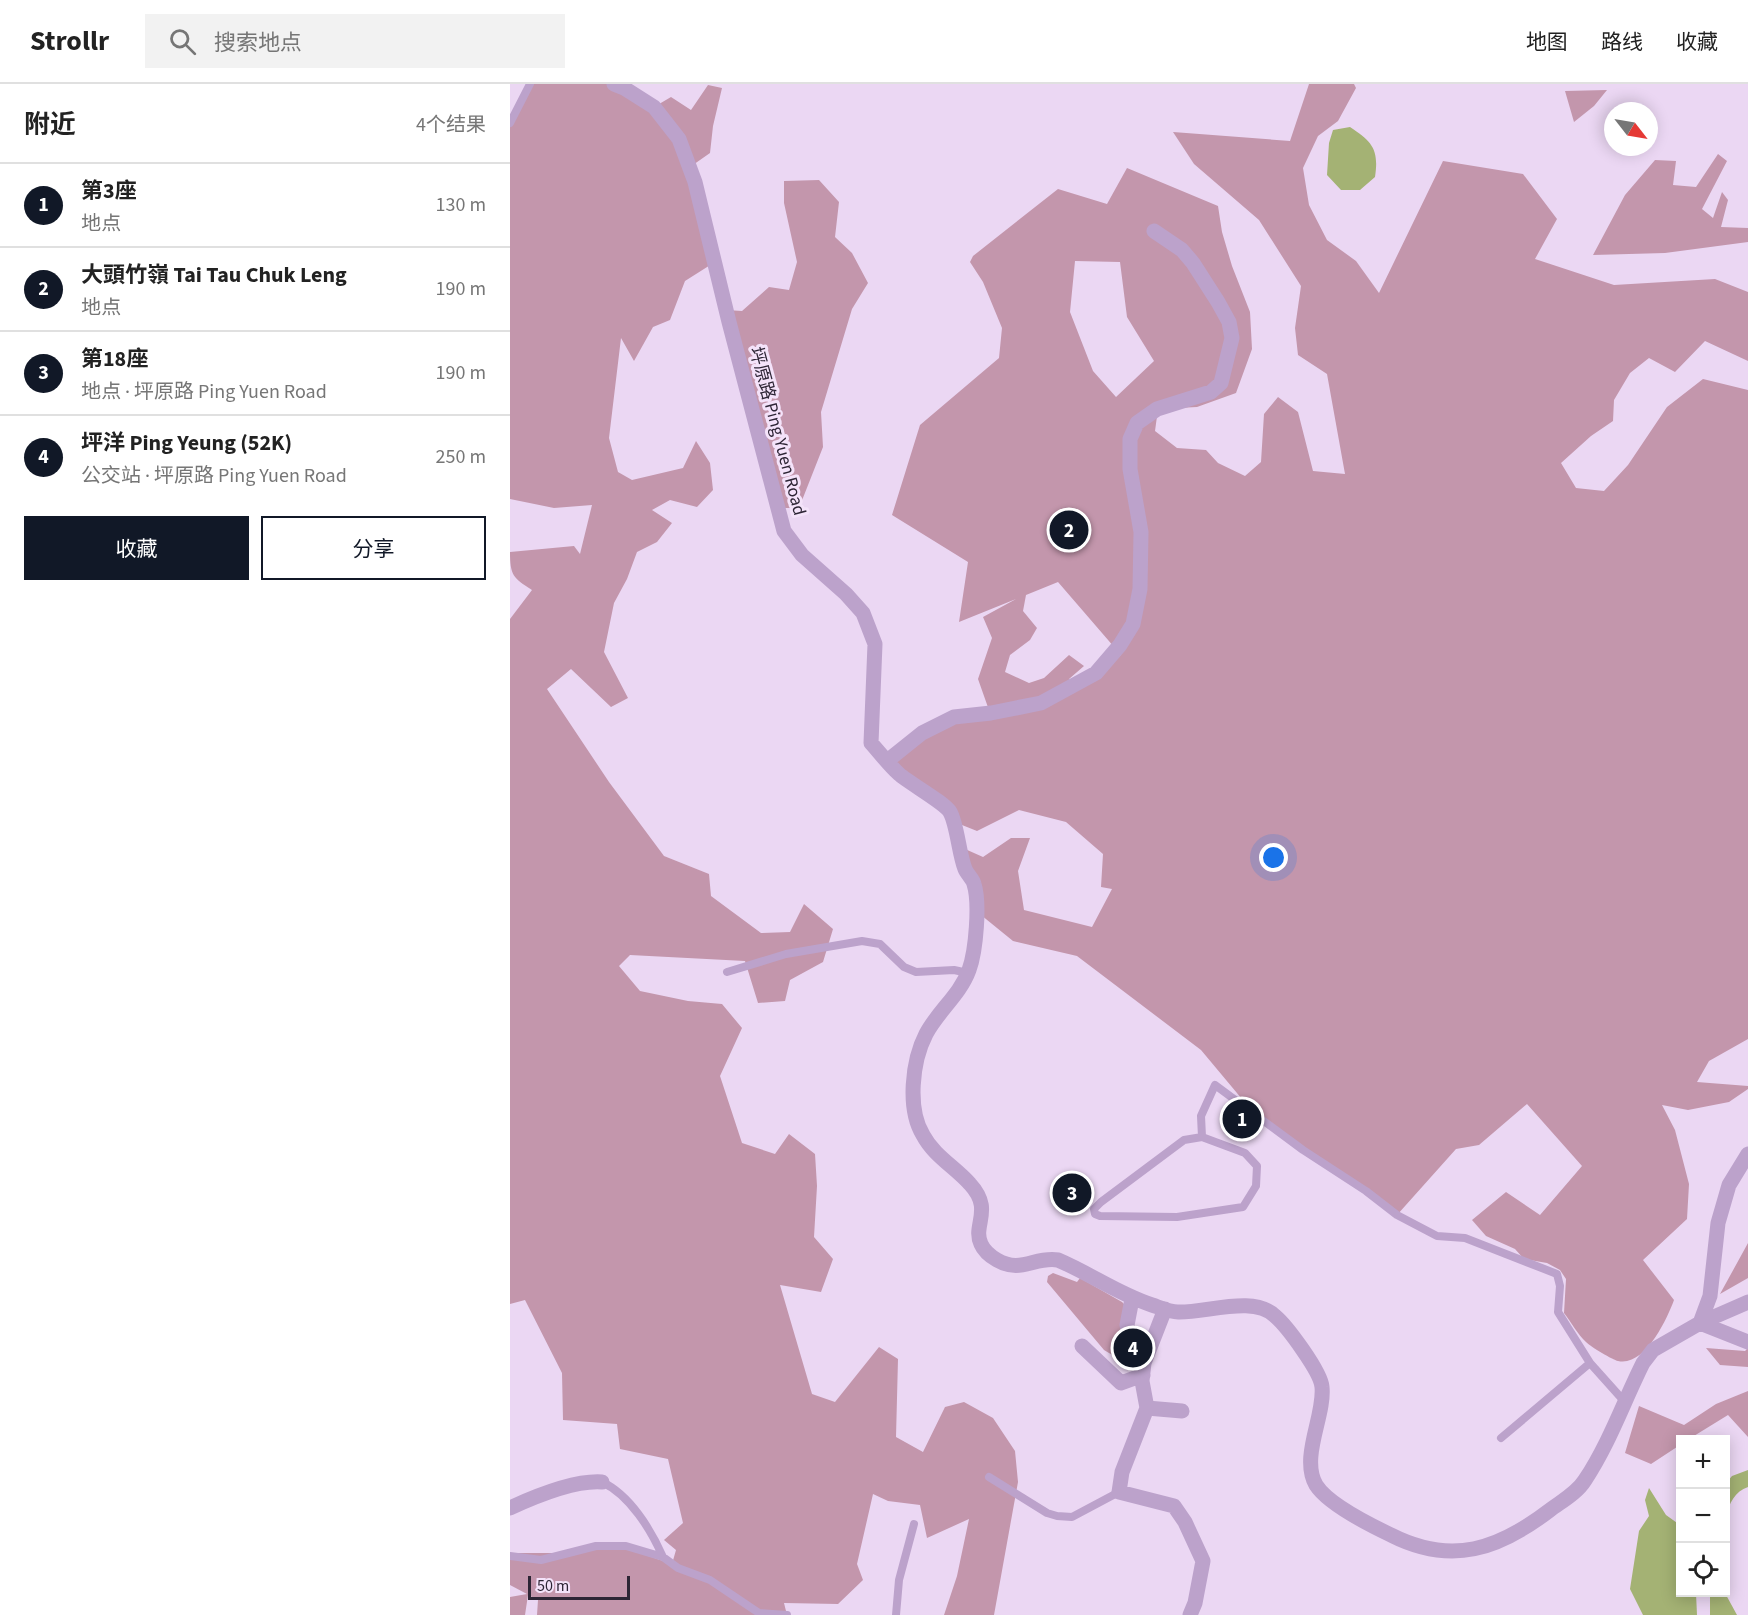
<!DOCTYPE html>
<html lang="zh">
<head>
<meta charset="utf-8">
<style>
  body { margin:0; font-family:"Source Sans 3","Noto Sans SC",sans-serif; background:#f2f2f2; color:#222 }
  .controls { position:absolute; right:18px; bottom:18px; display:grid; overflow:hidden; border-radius:0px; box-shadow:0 3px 15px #0003 }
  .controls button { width:54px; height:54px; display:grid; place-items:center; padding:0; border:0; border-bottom:2px solid #e0e0e0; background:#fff; color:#222; font:30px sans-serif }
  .compass { position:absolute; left:1094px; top:18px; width:54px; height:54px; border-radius:50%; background:#fff; box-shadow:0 3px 15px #0003; rotate:121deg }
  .scale { position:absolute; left:18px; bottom:15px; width:102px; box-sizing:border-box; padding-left:6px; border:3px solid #2d2535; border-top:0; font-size:16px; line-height:21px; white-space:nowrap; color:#2d2535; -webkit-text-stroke:4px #f4e3fa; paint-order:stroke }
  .you { position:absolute; left:764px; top:774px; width:21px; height:21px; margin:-15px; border:4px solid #fff; border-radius:50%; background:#1a73e8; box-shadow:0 0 0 9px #1a73e833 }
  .badge { display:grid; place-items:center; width:39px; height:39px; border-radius:50%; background:#111827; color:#fff; font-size:20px; font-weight:700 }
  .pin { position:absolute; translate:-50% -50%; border:3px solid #fff; box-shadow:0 2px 6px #0006 }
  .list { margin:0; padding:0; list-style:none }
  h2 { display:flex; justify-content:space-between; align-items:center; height:78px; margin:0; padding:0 24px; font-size:26px }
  h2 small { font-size:20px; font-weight:400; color:#767676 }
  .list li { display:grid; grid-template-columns:39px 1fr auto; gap:18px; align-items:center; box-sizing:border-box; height:84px; padding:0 24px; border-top:2px solid #e0e0e0 }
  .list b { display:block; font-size:22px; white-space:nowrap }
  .list p { margin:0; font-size:20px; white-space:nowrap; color:#767676 }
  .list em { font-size:20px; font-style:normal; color:#767676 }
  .actions { display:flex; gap:12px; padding:18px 24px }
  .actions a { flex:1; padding:14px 0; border:2px solid #111827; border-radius:0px; text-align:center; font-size:21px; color:#111827 }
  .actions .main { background:#111827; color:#fff }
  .icon { flex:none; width:33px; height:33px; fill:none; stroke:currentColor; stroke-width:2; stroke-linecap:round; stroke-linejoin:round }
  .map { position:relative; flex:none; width:1238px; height:1531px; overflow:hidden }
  header { display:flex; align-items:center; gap:36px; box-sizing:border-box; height:84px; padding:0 30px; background:#fff; border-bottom:2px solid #e0e0e0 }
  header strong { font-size:28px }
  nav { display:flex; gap:33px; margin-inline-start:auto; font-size:21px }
  .search { width:420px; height:54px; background:#f2f2f2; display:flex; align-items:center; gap:15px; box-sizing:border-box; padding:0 21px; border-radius:0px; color:#767676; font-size:22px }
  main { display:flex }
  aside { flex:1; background:#fff }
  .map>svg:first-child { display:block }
  .green { fill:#c396ac; fill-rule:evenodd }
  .water { fill:#a4b274 }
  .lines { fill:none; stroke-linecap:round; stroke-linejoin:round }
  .service { stroke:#bca2cb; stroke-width:8 }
  .minor { stroke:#bca2cb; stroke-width:15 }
  .labels { text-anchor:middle; stroke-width:6; stroke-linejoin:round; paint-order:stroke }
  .street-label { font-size:18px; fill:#2d2535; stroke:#f4e3fa }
</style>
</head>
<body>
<header>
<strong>Strollr</strong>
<div class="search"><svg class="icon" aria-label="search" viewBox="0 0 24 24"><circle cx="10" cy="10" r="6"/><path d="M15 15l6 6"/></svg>搜索地点</div>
<nav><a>地图</a><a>路线</a><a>收藏</a></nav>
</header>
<main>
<aside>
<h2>附近<small>4个结果</small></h2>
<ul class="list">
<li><span class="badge">1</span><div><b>第3座</b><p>地点</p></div><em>130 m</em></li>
<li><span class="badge">2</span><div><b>大頭竹嶺 Tai Tau Chuk Leng</b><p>地点</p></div><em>190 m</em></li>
<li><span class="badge">3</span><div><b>第18座</b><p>地点 · 坪原路 Ping Yuen Road</p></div><em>190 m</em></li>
<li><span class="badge">4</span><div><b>坪洋 Ping Yeung (52K)</b><p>公交站 · 坪原路 Ping Yuen Road</p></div><em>250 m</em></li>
</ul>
<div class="actions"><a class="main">收藏</a><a>分享</a></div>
</aside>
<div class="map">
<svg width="1238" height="1531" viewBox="0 0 1238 1531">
  <rect width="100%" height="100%" fill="#ebd7f3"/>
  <!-- green -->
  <path class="green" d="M 24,0 L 101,0 L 144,23 L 161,13 L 181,26 L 198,1 L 212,4 L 203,42 L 200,69 L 180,83 L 205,178 L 175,197 L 160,236 L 143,243 L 124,277 L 111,254 L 99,354 L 108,388 L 122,396 L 173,384 L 186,357 L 200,379 L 203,406 L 187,423 L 160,416 L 142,426 L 162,439 L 147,458 L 127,468 L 117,495 L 104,519 L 94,568 L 118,614 L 101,623 L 61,585 L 37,605 L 99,698 L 154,772 L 199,790 L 201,812 L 251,849 L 280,848 L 294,820 L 323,845 L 313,878 L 280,896 L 275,917 L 248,919 L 235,877 L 120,871 L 109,882 L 130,907 L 178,917 L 212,920 L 232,944 L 210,992 L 232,1059 L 265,1070 L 279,1050 L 305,1070 L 307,1102 L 304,1153 L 323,1175 L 311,1208 L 270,1201 L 302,1310 L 325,1318 L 369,1263 L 388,1275 L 386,1353 L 413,1368 L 435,1323 L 454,1318 L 483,1334 L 505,1367 L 508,1398 L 484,1531 L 434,1531 L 447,1492 L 459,1435 L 417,1454 L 410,1421 L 378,1417 L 363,1410 L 347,1480 L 353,1496 L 328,1520 L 274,1519 L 277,1531 L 27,1531 L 28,1516 L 18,1511 L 15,1531 L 0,1531 L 0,1513 L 17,1510 L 0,1501 L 0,1469 L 60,1469 L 109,1462 L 162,1480 L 166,1466 L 154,1456 L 173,1439 L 158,1375 L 110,1365 L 107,1340 L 53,1336 L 52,1289 L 15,1216 L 0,1220 L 0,535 L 22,506 C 3,494 0,491 0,468 L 64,462 L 70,470 L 82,421 L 44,424 L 0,415 L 0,41 L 19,2 Z
    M 799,0 L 844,0 L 846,4 L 828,37 L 808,52 L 793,84 L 799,121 L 817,156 L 846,177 L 869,209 L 933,77 L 1013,90 L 1047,135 L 1025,175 L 1104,201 L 1205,195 L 1238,208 L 1238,277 L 1195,257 L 1165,288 L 1139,274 L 1120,289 L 1104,316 L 1103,337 L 1081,352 L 1051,379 L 1066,404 L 1094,407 L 1118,381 L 1157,323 L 1193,295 L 1238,306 L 1238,955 L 1199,977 L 1187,998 L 1238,1002 L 1238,1005 L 1219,1018 L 1178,1026 L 1152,1021 L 1165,1046 L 1179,1100 L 1177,1135 L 1133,1176 L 1164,1216 C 1157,1235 1135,1283 1108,1277 C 1103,1276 1081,1263 1076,1258 C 1068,1251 1061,1238 1054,1229 L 1056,1195 L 1050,1186 L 1037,1179 L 1014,1175 L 1005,1165 L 976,1152 L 962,1136 L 996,1108 L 1030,1131 L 1072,1082 L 1017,1020 L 969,1061 L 946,1065 L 887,1131 L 747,1033 L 691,966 L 567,872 L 503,857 L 471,831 L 455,765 L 473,773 L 501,754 L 520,754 L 508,787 L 514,826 L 582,843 L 602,805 L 591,803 L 593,770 L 556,738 L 509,726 L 467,747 L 442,737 L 377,677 L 417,647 L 480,629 L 468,595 L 482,554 L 473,533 L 506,515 L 449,538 L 458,478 L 382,431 L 410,341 L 489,274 L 492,244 L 473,198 L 460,178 L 463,172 L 548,105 L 597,120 L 617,84 L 708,122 L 712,148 L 722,182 L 740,228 L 742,265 L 726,309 L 687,323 L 648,325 L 645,347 L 667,364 L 696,366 L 708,379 L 735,392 L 751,378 L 754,330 L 768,313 L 788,328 L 803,387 L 835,390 L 817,290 L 788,271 L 785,244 L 791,202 L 749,136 L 684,80 L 663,48 L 780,57 ZM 565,177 L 610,178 L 617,233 L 644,277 L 606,313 L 583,287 L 560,228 ZM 548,498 L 611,571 L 559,603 L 559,595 L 574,582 L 559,571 L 534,594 L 519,599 L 495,588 L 500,571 L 520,556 L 527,544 L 513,527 L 516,511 Z
    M 1097,6 L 1084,22 L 1064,38 L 1055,7 Z
    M 1208,70 L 1217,77 L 1192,125 L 1203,134 L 1212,108 L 1218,116 L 1211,143 L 1238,144 L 1238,158 L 1155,169 L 1083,171 L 1115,111 L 1145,76 L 1166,77 L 1163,101 L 1186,103 Z
    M 309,96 L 329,118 L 325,153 L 342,169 L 358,199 L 342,225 L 311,328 L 313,363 L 289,424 L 268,424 L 216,226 L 232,227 L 259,203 L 279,206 L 287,178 L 274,119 L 274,97 Z
    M 1238,1159 L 1238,1194 L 1210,1210 Z
    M 543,1189 L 567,1198 L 570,1194 L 612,1218 L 614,1220 L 618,1269 L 615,1274 L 609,1275 L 594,1266 L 537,1198 L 538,1192 Z
    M 1196,1264 L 1235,1267 L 1238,1264 L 1238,1283 L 1210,1281 Z
    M 1238,1307 L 1238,1353 L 1218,1331 L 1179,1355 L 1170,1356 L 1170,1361 L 1141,1380 L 1115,1369 L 1129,1322 L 1174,1341 L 1206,1320 Z"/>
  <!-- water -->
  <path class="water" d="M 840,43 C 863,58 869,66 865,93 L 850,106 L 831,106 L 817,91 L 819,59 L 823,46 Z
    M 1238,1386 L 1238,1403 C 1225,1407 1219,1420 1216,1432 L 1216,1399 L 1222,1392 Z
    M 1139,1404 L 1156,1431 L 1170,1441 L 1170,1508 L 1186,1509 L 1187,1531 L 1133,1531 L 1120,1505 L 1129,1447 L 1139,1432 L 1135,1416 Z
    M 1200,1509 L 1215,1509 L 1227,1531 L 1200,1531 Z"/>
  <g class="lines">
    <!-- service -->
    <path class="service" d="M 0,39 L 20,0
      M 217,888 L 276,870 L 352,857 L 370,860 L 394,883 L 406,888 L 444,886 L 458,889
      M 692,1053 L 691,1032 L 705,1001 L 793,1066 L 856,1107 L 887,1131 L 927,1152 L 955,1154 L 1047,1190 L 1050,1202 L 1048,1228 L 1080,1279 L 1114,1317
      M 692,1053 L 735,1069 L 747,1082 L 746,1102 L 733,1123 L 667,1133 L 590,1132 L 585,1130 L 584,1125 L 591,1118 L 674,1056 Z
      M 991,1354 L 1080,1279
      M 479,1393 L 537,1429 L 547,1432 L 562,1433 L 609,1408
      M 92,1398 C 120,1411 141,1446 153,1473
      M 0,1472 L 31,1476 L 86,1462 L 116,1462 L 153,1473 L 168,1484 L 200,1496 L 249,1529 L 277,1531
      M 386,1531 L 389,1496 L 404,1440"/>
    <!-- minor -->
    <path class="minor" d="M 104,0 L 114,4 L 144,23 L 169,55 L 185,98 L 219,238 L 274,447 L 292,471 L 336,510 L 353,529 L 365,560 L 361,659 C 370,669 379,681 389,690 C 399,699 435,719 440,728 C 447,740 449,770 455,785 C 457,790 463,795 464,800 C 470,819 466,867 459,886 C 450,911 428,927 416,950 C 402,977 397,1025 413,1051 C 424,1072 445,1083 460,1100 C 484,1126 462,1141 471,1160 C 474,1167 480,1172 487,1176 C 511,1190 525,1172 548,1176 C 581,1190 608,1210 642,1221 C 651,1224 660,1228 668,1228 C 696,1229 744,1211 765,1232 C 777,1242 811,1288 812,1303 C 815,1332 790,1373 806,1401 C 818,1420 860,1441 881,1451 C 942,1482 989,1465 1040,1426 C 1052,1417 1067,1409 1075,1396 C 1099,1360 1114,1317 1133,1279 L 1143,1266 L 1190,1239 L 1200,1212 L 1208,1139 L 1219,1101 L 1238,1070
      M 377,677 L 412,649 L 444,633 L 481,629 L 531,619 L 586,589 L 610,561 L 623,540 L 630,505 L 631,448 L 620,385 L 620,355 L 627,339 L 647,325 L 701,308 L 711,299 L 722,254 L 719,238 L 708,218 L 683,179 L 672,166 L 644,147
      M 655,1225 L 634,1279 L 632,1297 L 637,1324 L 612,1388 L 609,1408 L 664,1422 L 675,1438 L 693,1477 L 685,1519 L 680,1531
      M 1190,1239 L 1238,1218
      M 1190,1239 L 1238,1258
      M 572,1262 L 611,1299 L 633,1291 L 617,1241 L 622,1215
      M 637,1324 L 672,1327
      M 0,1424 C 26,1412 64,1396 92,1398"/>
  </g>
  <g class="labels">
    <!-- street labels -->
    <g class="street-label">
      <text transform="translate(268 347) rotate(75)" y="6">坪原路 Ping Yuen Road</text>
    </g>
  </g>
</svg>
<div class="controls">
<button>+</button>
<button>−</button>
<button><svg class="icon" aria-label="locate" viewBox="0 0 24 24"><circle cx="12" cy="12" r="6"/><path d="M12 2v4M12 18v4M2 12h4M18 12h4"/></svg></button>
</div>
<svg class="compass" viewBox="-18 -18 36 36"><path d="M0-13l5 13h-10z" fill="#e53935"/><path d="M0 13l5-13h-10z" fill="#767676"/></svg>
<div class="scale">50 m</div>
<div class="you"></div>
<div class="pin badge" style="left:732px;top:1035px">1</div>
<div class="pin badge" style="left:559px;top:446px">2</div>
<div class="pin badge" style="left:562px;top:1109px">3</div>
<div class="pin badge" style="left:623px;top:1264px">4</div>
</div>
</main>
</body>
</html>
